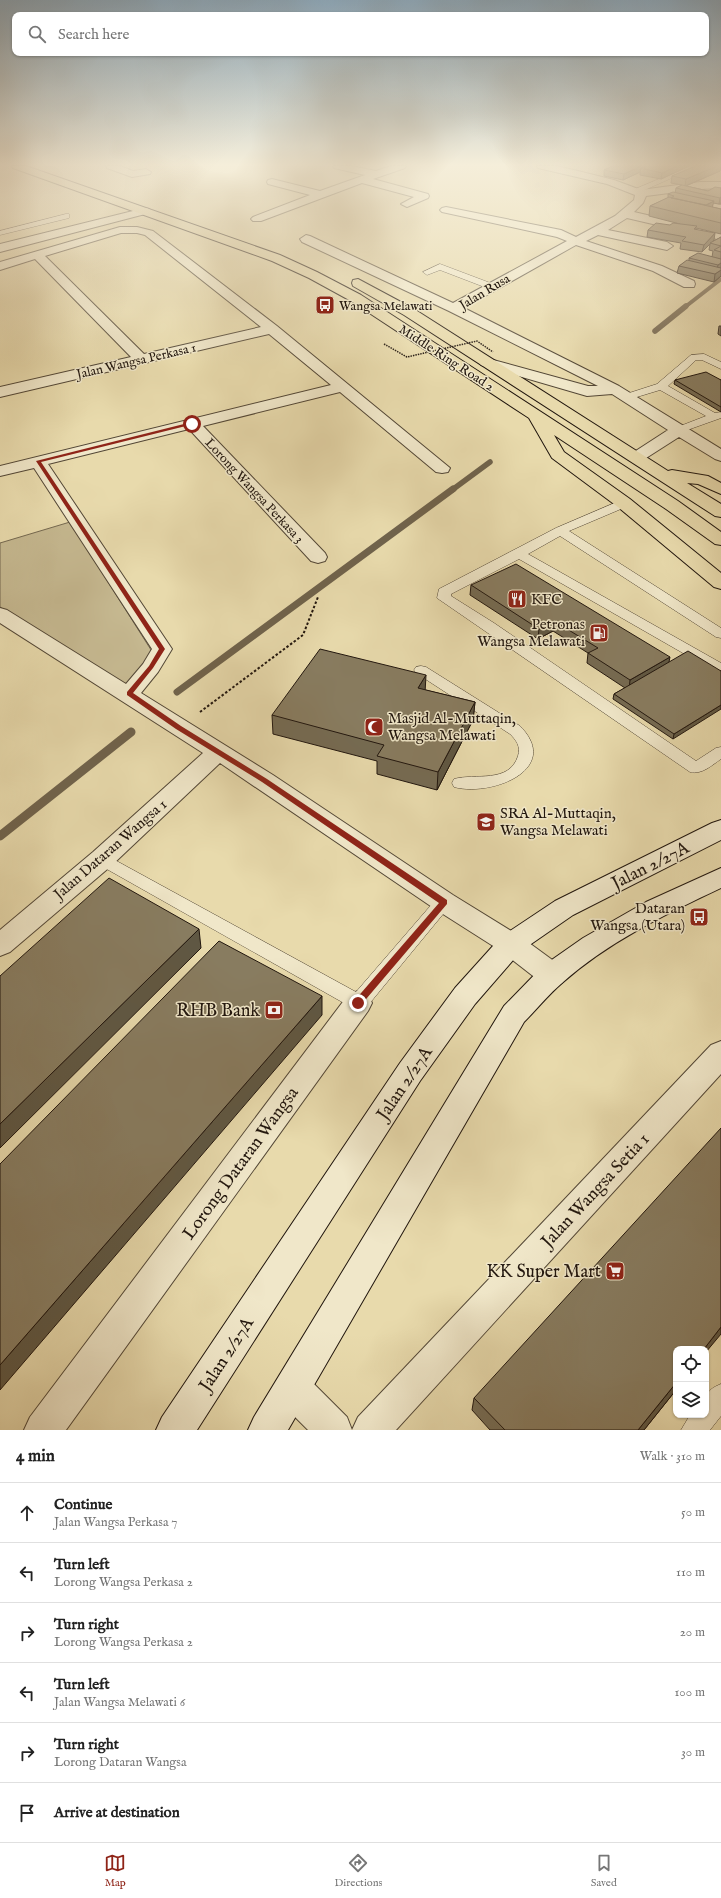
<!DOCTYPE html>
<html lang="en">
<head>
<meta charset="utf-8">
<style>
  body { margin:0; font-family:"IM FELL English",serif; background:#f2f2f2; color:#222 }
  .controls { position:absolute; right:12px; bottom:12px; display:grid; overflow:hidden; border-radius:8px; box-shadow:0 1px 3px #0004 }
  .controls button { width:36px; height:36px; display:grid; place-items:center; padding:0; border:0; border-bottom:1px solid #e0e0e0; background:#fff; color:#222; font:20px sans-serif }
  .stop { position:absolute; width:12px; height:12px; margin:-9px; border:3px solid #8f2418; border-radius:50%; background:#fff }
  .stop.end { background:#8f2418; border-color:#fff; box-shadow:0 1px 4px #0008 }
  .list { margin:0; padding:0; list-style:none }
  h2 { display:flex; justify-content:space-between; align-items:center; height:52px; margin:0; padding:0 16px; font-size:17px }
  h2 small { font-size:13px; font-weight:400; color:#767676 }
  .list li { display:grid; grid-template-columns:26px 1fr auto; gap:12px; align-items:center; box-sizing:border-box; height:60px; padding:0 16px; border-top:1px solid #e0e0e0 }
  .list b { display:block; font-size:15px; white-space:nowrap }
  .list p { margin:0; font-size:13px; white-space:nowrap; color:#767676 }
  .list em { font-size:13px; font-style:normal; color:#767676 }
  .icon { flex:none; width:22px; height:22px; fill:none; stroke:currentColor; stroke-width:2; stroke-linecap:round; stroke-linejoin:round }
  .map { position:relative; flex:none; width:721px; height:1430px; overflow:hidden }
  .search { position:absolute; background:#fff; box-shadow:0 1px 3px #0004; left:12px; right:12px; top:12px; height:44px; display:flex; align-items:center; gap:10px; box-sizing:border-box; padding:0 14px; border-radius:8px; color:#767676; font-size:15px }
  .sheet { height:412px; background:#fff }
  nav { display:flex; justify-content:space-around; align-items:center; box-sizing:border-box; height:56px; border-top:1px solid #e0e0e0; background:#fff; font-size:11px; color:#767676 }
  nav a { display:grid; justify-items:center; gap:2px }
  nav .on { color:#8f2418 }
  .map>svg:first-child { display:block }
  .green { fill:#c6b991; stroke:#746850 }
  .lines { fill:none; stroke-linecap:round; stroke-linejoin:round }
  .stream-far3 { stroke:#70634c; stroke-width:4 }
  .stream-far2 { stroke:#70634c; stroke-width:5.5 }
  .stream-far1 { stroke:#70634c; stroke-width:7 }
  .stream { stroke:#70634c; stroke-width:9 }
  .lane-casing { stroke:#534736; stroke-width:1 }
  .street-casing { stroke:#534736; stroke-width:2 }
  .secondary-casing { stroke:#21160e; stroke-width:2 }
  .highway-casing { stroke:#21160e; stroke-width:2 }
  .path { stroke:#21160e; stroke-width:2; stroke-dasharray:2.5 2; stroke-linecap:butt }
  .lane { fill:#f0e7c9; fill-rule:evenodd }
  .street { fill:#f0e7c9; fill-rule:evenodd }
  .secondary { fill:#f0e7c9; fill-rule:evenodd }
  .highway { fill:#e8daac; fill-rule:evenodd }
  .path-bridge { stroke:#21160e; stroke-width:1.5; stroke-dasharray:1.5 1; stroke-linecap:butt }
  .wall { fill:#756b53; stroke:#21160e }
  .shaded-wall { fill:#5f5743; stroke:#21160e }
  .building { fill:#887c60; stroke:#21160e }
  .route { fill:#8f2418 }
  .labels { text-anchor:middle; stroke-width:3; stroke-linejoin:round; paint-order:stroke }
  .far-street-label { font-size:13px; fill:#21160e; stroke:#f0e7c9 }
  .far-poi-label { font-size:13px; fill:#21160e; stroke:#f0e7c9; text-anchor:start }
  .poi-label { font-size:15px; fill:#21160e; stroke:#f0e7c9; text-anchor:start }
  .street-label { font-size:15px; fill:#21160e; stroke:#f0e7c9 }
  .near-street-label { font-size:18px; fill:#21160e; stroke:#f0e7c9 }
  .near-poi-label { font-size:18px; fill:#21160e; stroke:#f0e7c9; text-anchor:end }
</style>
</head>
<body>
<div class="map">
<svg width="721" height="1430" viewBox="0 0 721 1430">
  <rect width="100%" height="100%" fill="#e8daac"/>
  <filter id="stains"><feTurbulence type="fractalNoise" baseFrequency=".005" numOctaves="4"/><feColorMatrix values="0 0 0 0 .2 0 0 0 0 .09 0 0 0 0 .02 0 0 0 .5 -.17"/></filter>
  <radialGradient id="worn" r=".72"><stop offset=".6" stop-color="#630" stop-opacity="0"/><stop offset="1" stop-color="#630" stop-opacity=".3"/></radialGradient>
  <!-- green -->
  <path class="green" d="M 70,522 L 153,653 L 127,685 L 0,607 L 0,543 Z"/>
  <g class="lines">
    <!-- stream-far3 -->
    <path class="stream-far3" d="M 685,307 L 721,279"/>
    <!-- stream-far2 -->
    <path class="stream-far2" d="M 655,331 L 686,306
      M 452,490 L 490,462"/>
    <!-- stream-far1 -->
    <path class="stream-far1" d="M 177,692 L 453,489"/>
    <!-- stream -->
    <path class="stream" d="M 0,836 L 131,732"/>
    <defs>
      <path id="lane" d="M 690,166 L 699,166 L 640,192 L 633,190 Z
        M 66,214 L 69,214 L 69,218 L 0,235 L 0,231 Z
        M 440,264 L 493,284 L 494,286 L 490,289 L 487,288 L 440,270 L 427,275 L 423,272 Z
        M 704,354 L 721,362 L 721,369 L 702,360 L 696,360 L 668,386 L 715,413 L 721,412 L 721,418 L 679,433 L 674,430 L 675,428 L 706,416 L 660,390 L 627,400 L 622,397 L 623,395 L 657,384 L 691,355 Z
        M 624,499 L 628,500 L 630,503 L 628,506 L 569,531 L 721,628 L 721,638 L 716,637 L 560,536 L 528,554 L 721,663 L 721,673 L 716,672 L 519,559 L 451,594 L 451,596 L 494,623 L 696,761 L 716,748 L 721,747 L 721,759 C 712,765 702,775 690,772 L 437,598 L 439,589 L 556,528 Z
        M 421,666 L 426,667 L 520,726 C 563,770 490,797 454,787 L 452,783 L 454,779 C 475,773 509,784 518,756 C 521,746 516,740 510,734 L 416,673 L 414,670 L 416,667 Z
        M 102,853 L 356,992 L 438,897 L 444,895 L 450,897 L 453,902 L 365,1009 L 358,1011 L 96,863 L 93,859 L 96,855 Z
        M 721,1384 L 721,1416 L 710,1430 L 681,1430 L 690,1415 L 706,1415 C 706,1398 703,1391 721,1384 Z"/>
      <path id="street" d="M 106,166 L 120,166 L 133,171 L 146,169 L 151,172 L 150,174 L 132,177 L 107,168 Z
        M 333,166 L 351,166 L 376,171 L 391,166 L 406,166 L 405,168 L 373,179 L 428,194 L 429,196 L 428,198 L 407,207 L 401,204 L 414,197 L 362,183 L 261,221 L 253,221 L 251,219 L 253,217 L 310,195 L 268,184 L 267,182 L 268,180 L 272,179 L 320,191 L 365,175 L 334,168 Z
        M 537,166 L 556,166 L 578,171 L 614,180 L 641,190 L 700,182 L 721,182 L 721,188 L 700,189 L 646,196 L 643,203 L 634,212 L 721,232 L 721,238 L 717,239 L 627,218 L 608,230 L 667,242 L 673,246 L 667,250 L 598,235 L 586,241 L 662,266 L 694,281 L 695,284 L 694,287 L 684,287 L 653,271 L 576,245 L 464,308 L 619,386 L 721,449 L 721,461 L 715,459 L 679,437 L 643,460 L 637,462 L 631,460 L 629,457 L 631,454 L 668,430 L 612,394 L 587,396 L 481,365 L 479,362 L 481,359 L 486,358 L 588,386 L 598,386 L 449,311 L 302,242 L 300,239 L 306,235 L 310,236 L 453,303 L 567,241 L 557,237 L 442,212 L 440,210 L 442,208 L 446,207 L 561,230 L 576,237 L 615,216 L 634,200 L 635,195 L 607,184 L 538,168 Z
        M 683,196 L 721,205 L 721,211 L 679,201 L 678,199 Z
        M 145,208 L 149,209 L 151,211 L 149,213 L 0,252 L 0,244 Z
        M 120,227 L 137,227 L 153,231 L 277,326 L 450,468 L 448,472 L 442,473 L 436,472 L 340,392 L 203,426 L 325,553 L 327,557 L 325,561 L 318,563 L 311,561 L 189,429 L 48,464 L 172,649 L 158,672 L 141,693 L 273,775 L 453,895 L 521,937 L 562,967 L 566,975 L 562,983 L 552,986 L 542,983 L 501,951 L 435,909 L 220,763 L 111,866 L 10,952 L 0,956 L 0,930 L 93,852 L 203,753 L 0,623 L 0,608 L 7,610 L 126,684 L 143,664 L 152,649 L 34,468 L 0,476 L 0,466 L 331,385 L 269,334 L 0,397 L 0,387 L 131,357 L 35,259 L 0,270 L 0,262 ZM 121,233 L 137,233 L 145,235 L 261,327 L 144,354 L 45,256 Z
        M 358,991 L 368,995 L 372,1003 L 368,1011 L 66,1430 L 24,1430 L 30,1417 L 348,995 Z
        M 721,1041 L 721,1074 L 396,1430 L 308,1430 L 280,1402 L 275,1389 L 280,1376 L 293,1371 L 306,1376 L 347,1417 L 352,1430 L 358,1417 L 711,1045 Z"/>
      <path id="secondary" d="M 721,820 L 721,840 L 573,915 L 521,951 L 475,1004 L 420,1081 L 197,1430 L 156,1430 L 162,1417 L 400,1063 L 455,988 L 501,937 L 555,901 L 712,823 Z
        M 721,868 L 721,888 C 666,914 608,942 562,983 C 548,995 537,1009 524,1022 L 288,1430 L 248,1430 L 254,1417 L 504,1006 L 543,966 L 583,938 L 646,902 Z"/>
      <path id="highway" d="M 12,166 L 26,166 L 280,255 L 317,272 L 361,295 L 678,501 L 721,532 L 721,545 L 715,544 L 666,509 L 554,435 L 564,452 L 630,499 L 721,573 L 721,589 L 714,587 L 618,507 L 552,458 L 529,418 L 351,301 L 309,278 L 272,261 L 13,168 Z
        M 358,279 L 414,309 L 668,471 L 672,470 L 708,476 L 721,483 L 721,494 L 698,484 L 687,483 L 721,504 L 721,517 L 715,516 L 404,315 L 353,286 L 352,283 L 353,280 Z"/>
    </defs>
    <!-- lane casing -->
    <use href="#lane" class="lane-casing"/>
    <!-- street casing -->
    <use href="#street" class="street-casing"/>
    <!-- secondary casing -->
    <use href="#secondary" class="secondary-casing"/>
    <!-- highway casing -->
    <use href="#highway" class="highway-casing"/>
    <!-- path -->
    <path class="path" d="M 200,712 L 303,635 L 318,597"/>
    <!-- lane -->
    <use href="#lane" class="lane"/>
    <!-- street -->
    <use href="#street" class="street"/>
    <!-- secondary -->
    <use href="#secondary" class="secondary"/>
    <!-- highway -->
    <use href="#highway" class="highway"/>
    <!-- path-bridge -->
    <path class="path-bridge" d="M 384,344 L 407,357 L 477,341 L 493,352"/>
  </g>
  <!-- wall -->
  <path class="wall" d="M 613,166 L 644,166 L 644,167 L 689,166 L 661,179 L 640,175 L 640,172 L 623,180 L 604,176 L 604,170 Z
    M 696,166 L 721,166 L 721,168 L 720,168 L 720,171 L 686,186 L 708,191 L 721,188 L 721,203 L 719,204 L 713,203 L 712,207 L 721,209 L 721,234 L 696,228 L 696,230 L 714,240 L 711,243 L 721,237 L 721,276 L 714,282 L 677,273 L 679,266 L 689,261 L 689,258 L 712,257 L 713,251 L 709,250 L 710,244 L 702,252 L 680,249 L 681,243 L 647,237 L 648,230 L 680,224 L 649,216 L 650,206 L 668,198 L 668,194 L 675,193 L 676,188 L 682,185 L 671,183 L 672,176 Z
    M 719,326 L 721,326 L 721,336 L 718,334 Z
    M 675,380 L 721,380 L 721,412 L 674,384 Z
    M 471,585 L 669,662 L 721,671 L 673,739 L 613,699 L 614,694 L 625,688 L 587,663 L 588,653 L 553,631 L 538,639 L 470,595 Z
    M 425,690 L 475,702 L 473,720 L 437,790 L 377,774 L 377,761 L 273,734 L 272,715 Z
    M 676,1390 L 644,1430 L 490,1430 L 472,1410 L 474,1398 Z"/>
  <!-- shaded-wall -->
  <path class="shaded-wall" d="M 641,166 L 644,166 L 644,169 L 641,168 L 640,172 L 623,180 L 624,174 Z
    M 677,166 L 689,166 L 661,179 L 662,173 Z
    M 717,166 L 721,166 L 720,171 L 685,186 L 686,179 Z
    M 721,197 L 721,203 L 719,204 L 720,198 Z
    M 714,201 L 712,208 L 704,212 L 706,205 Z
    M 715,233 L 714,240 L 702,252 L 704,245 Z
    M 721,263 L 721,270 L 716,272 L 718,265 Z
    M 721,270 L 721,276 L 714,282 L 715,274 Z
    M 554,621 L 553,631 L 538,639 L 539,629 Z
    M 670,657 L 668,667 L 629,690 L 630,680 Z
    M 426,675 L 425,693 L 418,688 Z
    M 475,702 L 473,720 L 437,790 L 438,772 Z
    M 721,705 L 721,709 L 673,739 L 674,734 Z
    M 199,929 L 201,948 L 0,1148 L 0,1124 Z
    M 322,996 L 322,1015 L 0,1390 L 0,1365 Z
    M 721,1327 L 721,1334 L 706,1352 L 706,1349 L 704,1349 Z
    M 676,1383 L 676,1390 L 644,1430 L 638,1430 Z"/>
  <!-- building -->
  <path class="building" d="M 613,166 L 641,166 L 624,174 L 604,170 Z
    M 646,166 L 677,166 L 662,173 L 641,168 Z
    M 696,166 L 717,166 L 686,179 L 672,176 Z
    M 682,185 L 708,191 L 715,187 L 721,188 L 721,197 L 720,198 L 676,188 Z
    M 673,192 L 714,201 L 706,205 L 671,198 L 674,196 L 668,194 Z
    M 669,197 L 721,209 L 721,223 L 650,206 Z
    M 656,223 L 670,225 L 673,223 L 697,226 L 694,229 L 715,233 L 704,245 L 682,241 L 686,237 L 648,230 Z
    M 721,237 L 721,246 L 710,243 Z
    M 721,246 L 721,252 L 714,250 Z
    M 698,253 L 721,259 L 721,263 L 718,265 L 689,258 Z
    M 687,260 L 721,268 L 721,270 L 715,274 L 679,266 Z
    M 706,372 L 721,380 L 721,407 L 675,380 Z
    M 516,564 L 670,657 L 630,680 L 588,653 L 598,648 L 554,621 L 539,629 L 471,585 Z
    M 320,649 L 426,675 L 418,688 L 475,702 L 438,772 L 377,756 L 384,745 L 272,715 Z
    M 688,651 L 721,671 L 721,705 L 674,734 L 614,694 Z
    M 109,878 L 199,929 L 0,1124 L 0,976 Z
    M 219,941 L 322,996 L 0,1365 L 0,1164 Z
    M 721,1128 L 721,1327 L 704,1349 L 676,1349 L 676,1383 L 638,1430 L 505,1430 L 474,1398 Z"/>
  <!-- sky -->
  <linearGradient id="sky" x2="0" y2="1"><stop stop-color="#8da8ba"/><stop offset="0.45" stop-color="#f5eeda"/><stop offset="1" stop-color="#f5eeda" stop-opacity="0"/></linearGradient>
  <rect width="721" height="366" fill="url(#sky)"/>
  <!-- route -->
  <path class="route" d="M 192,422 L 194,424 L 41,462 L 165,649 L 153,668 L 133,693 L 181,726 L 267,779 L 447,900 L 447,904 L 361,1005 L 358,1006 L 354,1003 L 355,1000 L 439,903 L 262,782 L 176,729 L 127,695 L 127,692 L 149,666 L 159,649 L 36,461 Z"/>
  <!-- icons -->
  <defs>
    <symbol id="bus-square" viewBox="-11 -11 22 22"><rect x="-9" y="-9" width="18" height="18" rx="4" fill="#8f2418" stroke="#f0e7c9"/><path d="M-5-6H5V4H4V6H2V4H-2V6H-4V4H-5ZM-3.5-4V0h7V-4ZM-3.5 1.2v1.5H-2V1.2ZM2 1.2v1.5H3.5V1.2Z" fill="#fff"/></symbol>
    <symbol id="restaurant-square" viewBox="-11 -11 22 22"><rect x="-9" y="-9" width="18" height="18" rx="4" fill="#8f2418" stroke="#f0e7c9"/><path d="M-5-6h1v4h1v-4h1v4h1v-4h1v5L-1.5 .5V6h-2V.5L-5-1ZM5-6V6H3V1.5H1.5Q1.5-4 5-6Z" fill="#fff"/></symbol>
    <symbol id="fuel-square" viewBox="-11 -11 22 22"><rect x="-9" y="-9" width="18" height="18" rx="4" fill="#8f2418" stroke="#f0e7c9"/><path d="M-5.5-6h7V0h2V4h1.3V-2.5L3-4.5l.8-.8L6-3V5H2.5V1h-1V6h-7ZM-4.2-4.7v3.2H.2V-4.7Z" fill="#fff"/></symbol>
    <symbol id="mosque-square" viewBox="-11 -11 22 22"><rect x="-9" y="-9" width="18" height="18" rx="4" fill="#8f2418" stroke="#f0e7c9"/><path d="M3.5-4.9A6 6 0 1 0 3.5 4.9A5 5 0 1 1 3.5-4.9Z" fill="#fff"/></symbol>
    <symbol id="school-square" viewBox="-11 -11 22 22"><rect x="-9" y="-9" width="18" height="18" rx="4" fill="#8f2418" stroke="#f0e7c9"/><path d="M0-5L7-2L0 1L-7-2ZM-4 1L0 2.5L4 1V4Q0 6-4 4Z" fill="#fff"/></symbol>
    <symbol id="bank-square" viewBox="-11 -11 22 22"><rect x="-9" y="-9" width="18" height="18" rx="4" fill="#8f2418" stroke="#f0e7c9"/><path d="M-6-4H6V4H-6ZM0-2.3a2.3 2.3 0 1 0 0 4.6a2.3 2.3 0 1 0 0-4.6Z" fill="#fff"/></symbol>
    <symbol id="supermarket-square" viewBox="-11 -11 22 22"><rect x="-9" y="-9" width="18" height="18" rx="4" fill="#8f2418" stroke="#f0e7c9"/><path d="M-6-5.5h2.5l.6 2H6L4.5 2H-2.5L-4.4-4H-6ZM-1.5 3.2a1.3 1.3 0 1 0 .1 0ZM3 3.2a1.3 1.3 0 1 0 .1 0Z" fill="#fff"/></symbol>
  </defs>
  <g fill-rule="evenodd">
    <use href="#bus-square" x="314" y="294" width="22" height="22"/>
    <use href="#restaurant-square" x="506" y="588" width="22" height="22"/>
    <use href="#fuel-square" x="588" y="622" width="22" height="22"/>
    <use href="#mosque-square" x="363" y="716" width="22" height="22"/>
    <use href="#school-square" x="475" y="811" width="22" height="22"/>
    <use href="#bus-square" x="688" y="906" width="22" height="22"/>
    <use href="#bank-square" x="263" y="999" width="22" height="22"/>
    <use href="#supermarket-square" x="604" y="1260" width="22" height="22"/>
  </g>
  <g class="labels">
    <!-- far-street labels -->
    <g class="far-street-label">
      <text transform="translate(484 291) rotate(-31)" y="5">Jalan Rusa</text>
      <text transform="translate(447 357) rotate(33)" y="5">Middle Ring Road 2</text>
      <text transform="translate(136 360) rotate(-13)" y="5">Jalan Wangsa Perkasa 1</text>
      <text transform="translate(255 490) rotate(47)" y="5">Lorong Wangsa Perkasa 3</text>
    </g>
    <!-- far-poi labels -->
    <g class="far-poi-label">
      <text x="339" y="310">Wangsa Melawati</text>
    </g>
    <!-- poi labels -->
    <g class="poi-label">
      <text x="531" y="604">KFC</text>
      <text x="585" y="629" text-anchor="end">Petronas<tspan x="585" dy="17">Wangsa Melawati</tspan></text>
      <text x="388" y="723">Masjid Al-Muttaqin,<tspan x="388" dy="17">Wangsa Melawati</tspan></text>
      <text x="500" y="818">SRA Al-Muttaqin,<tspan x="500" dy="17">Wangsa Melawati</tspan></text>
      <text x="685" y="913" text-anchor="end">Dataran<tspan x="685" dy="17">Wangsa (Utara)</tspan></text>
    </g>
    <!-- street labels -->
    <g class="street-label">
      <text transform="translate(110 849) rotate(-41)" y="5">Jalan Dataran Wangsa 1</text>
    </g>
    <!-- near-street labels -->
    <g class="near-street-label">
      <text transform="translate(650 865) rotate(-27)" y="6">Jalan 2/27A</text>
      <text transform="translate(404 1083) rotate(-56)" y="6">Jalan 2/27A</text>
      <text transform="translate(240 1163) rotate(-54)" y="6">Lorong Dataran Wangsa</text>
      <text transform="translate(595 1190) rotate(-47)" y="6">Jalan Wangsa Setia 1</text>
      <text transform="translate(226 1354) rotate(-57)" y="6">Jalan 2/27A</text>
    </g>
    <!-- near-poi labels -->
    <g class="near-poi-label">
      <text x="260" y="1016">RHB Bank</text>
      <text x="601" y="1277">KK Super Mart</text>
    </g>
  </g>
  <rect width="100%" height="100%" filter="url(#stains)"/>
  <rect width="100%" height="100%" fill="url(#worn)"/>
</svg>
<div class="controls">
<button><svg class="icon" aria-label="locate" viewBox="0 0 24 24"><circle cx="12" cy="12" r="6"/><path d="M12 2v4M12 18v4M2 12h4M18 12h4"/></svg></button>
<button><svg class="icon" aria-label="layers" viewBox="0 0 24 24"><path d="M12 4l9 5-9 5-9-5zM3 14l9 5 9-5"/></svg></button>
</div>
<div class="stop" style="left:192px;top:424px"></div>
<div class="stop end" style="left:358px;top:1003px"></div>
<div class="search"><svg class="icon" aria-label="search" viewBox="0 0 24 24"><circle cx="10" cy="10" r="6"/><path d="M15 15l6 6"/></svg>Search here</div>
</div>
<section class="sheet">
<h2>4 min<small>Walk · 310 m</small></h2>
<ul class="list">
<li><svg class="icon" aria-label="ahead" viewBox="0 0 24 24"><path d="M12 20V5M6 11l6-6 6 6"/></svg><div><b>Continue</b><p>Jalan Wangsa Perkasa 7</p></div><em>50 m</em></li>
<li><svg class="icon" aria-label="left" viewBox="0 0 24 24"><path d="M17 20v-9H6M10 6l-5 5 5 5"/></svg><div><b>Turn left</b><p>Lorong Wangsa Perkasa 2</p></div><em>110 m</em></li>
<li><svg class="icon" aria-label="right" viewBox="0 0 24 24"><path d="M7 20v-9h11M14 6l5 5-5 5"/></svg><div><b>Turn right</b><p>Lorong Wangsa Perkasa 2</p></div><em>20 m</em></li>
<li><svg class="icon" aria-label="left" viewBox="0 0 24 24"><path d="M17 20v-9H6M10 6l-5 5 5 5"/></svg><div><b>Turn left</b><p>Jalan Wangsa Melawati 6</p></div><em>100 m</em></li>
<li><svg class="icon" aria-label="right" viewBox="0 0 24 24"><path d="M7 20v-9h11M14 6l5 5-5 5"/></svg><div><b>Turn right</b><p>Lorong Dataran Wangsa</p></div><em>30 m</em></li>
<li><svg class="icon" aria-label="arrive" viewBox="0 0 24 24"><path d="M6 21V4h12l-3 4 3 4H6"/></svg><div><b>Arrive at destination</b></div></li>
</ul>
</section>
<nav>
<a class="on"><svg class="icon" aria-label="map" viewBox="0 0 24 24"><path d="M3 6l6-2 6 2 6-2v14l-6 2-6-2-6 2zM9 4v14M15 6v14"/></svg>Map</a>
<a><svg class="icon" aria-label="directions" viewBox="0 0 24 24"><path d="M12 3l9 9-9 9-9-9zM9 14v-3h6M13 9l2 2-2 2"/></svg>Directions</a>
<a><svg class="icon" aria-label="saved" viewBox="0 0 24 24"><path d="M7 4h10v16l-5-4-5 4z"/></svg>Saved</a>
</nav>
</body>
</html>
